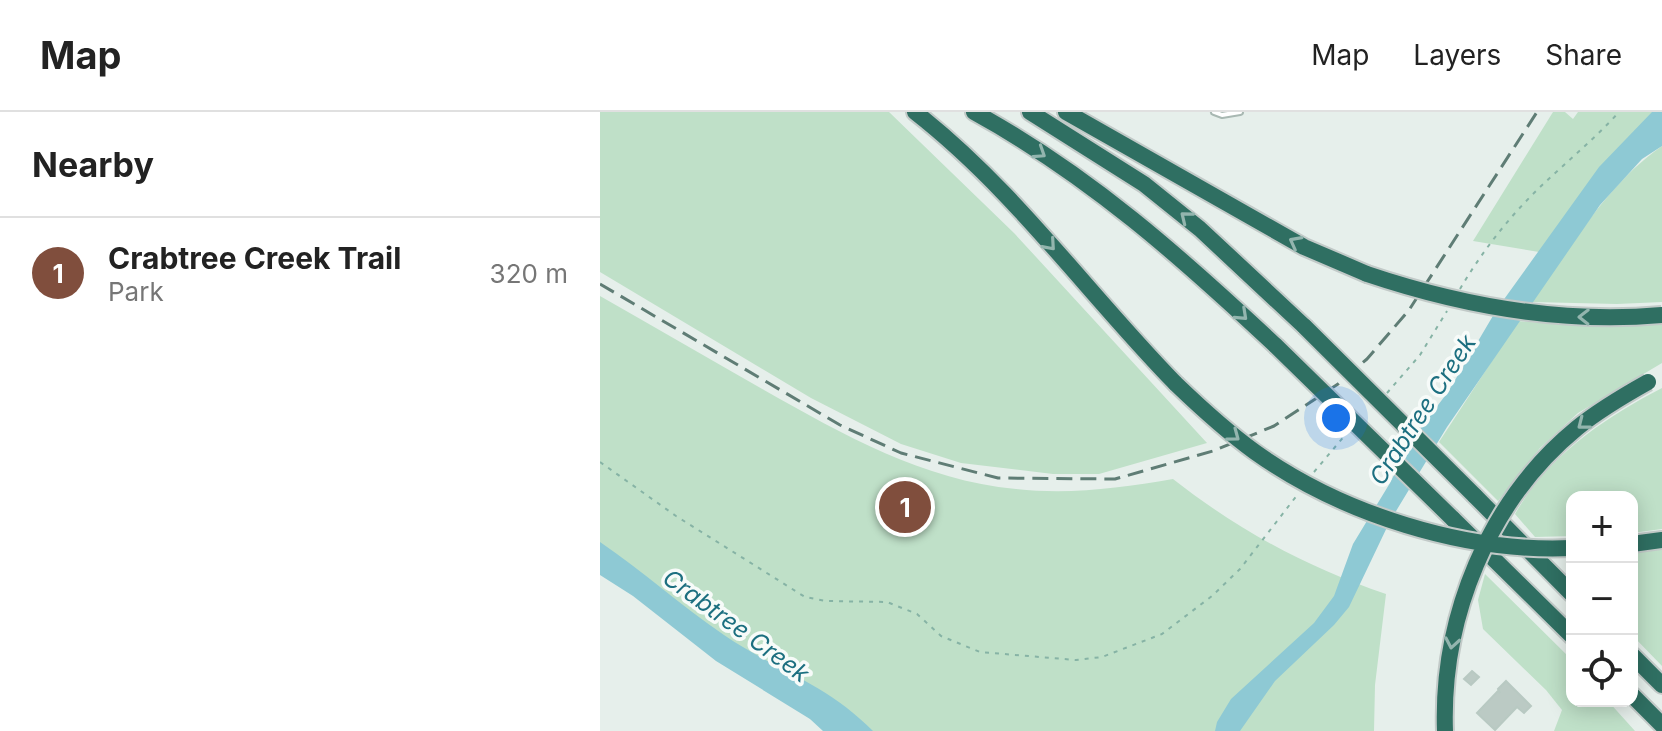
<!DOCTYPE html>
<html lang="en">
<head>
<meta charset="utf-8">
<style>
  body { margin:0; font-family:Inter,sans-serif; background:#f6f6f6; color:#222 }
  .controls { position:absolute; right:24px; bottom:24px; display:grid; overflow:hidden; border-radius:16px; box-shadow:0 4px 20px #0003 }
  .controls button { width:72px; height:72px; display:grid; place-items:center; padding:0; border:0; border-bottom:2px solid #e0e0e0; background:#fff; color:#222; font:40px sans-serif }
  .you { position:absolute; left:736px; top:306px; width:28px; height:28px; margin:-20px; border:6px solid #fff; border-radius:50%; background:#1a73e8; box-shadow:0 0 0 12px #1a73e833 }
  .badge { display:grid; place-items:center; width:52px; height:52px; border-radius:50%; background:#804e3d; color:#fff; font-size:26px; font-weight:700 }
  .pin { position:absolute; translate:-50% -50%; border:4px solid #fff; box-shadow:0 2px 8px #0006 }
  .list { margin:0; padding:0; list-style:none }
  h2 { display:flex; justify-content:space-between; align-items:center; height:104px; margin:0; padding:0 32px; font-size:34px }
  h2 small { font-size:26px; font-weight:400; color:#767676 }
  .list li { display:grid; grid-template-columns:52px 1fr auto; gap:24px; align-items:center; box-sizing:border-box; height:112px; padding:0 32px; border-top:2px solid #e0e0e0 }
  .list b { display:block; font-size:30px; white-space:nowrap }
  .list p { margin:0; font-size:26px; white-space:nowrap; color:#767676 }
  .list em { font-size:26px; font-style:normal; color:#767676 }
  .icon { flex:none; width:44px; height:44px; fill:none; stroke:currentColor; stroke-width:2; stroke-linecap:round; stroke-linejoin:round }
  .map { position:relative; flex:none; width:1062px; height:619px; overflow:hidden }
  header { display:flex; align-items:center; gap:48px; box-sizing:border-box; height:112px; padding:0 40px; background:#fff; border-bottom:2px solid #e0e0e0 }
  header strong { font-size:38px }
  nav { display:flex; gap:44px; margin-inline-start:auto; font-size:28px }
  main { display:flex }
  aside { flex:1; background:#fff }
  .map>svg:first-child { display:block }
  .green { fill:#bfe0c8 }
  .water { fill:#8ec9d4 }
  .building { fill:#bbcac4; stroke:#b8c9c2; stroke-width:2 }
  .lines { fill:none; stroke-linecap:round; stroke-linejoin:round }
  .lane-casing { stroke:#a8b8b2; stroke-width:8 }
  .highway-casing { stroke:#c2cac8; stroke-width:20 }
  .path { stroke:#86b3a5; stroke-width:2; stroke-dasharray:4 6; stroke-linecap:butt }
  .lane { stroke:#fff; stroke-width:4 }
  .highway { stroke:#2f6f62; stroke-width:16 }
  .rail { stroke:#5f7d75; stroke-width:3; stroke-dasharray:16 8; stroke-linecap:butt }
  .highway-bridge-casing { stroke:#c2cac8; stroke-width:20; stroke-linecap:butt }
  .highway-bridge { stroke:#2f6f62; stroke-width:16 }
  .oneway { stroke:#93b5ae }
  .labels { text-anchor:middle; stroke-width:7; stroke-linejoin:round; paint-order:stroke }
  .water-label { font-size:24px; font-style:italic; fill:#1c6f80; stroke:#f7fbf9 }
</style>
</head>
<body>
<header>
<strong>Map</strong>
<nav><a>Map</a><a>Layers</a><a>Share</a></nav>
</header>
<main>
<aside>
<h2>Nearby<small></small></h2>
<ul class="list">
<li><span class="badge">1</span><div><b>Crabtree Creek Trail</b><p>Park</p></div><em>320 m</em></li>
</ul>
</aside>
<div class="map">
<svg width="1062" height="619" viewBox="0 0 1062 619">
  <rect width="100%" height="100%" fill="#e6efeb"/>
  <!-- green -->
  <path class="green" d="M 0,0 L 289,0 L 414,121 L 607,331 L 499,362 L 453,362 L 361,351 L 301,332 L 211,286 L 0,160 Z
    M 953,0 L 965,0 L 973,7 L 978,0 L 1062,0 L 945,141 L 873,129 Z
    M 1062,34 L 1062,190 L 1017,192 L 932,190 C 971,135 1006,73 1062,34 Z
    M 0,184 C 55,215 109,247 164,278 C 244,323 322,368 416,377 C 469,383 521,376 573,367 C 638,418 708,456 786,482 L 775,573 L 774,619 L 226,619 L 0,445 Z
    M 918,209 L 978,214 L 1062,212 L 1062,251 L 978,301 L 940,336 L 898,389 L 839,330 Z
    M 1062,276 L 1062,417 L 1032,421 L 1032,385 L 972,385 L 972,424 L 935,425 L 915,402 C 948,344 1004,306 1062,276 Z
    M 1062,436 L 1062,554 L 1032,523 L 1032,441 Z
    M 885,462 L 972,548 L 972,589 L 1008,589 L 1035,619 L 954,619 L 962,598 L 946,578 L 883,517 L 878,488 Z"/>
  <!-- water -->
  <path class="water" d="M 1052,0 L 1062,0 L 1062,34 L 1042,47 L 1000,93 L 847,315 L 790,409 L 749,495 L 734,513 L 675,569 L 640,619 L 615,619 L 617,610 L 631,587 L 714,511 L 734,484 L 753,432 L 790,371 L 812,327 L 848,280 L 897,197 L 999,55 Z
    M 0,430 C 43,459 81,494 124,523 C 177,559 226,571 273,619 L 223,619 L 210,607 L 116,549 L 33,484 L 0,463 Z"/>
  <!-- building -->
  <path class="building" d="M 872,559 L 879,565 L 871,573 L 864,567 Z
    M 906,569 L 931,594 L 924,601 L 917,595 L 895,618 L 877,601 L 898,579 L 900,581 L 898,577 Z"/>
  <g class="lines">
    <defs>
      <path id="lane" d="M 614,0 L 622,3 L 640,0"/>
      <path id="highway" d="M 315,0 C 415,78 488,182 576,272
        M 374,0 C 489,63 581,145 676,234
        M 430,0 L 544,72 L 600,117 L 705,215
        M 466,0 L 704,135 L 767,162
        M 874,383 L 972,482
        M 852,406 L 972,524
        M 1032,432 L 1062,428
        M 1032,543 L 1062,573
        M 1032,583 L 1062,613"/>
    </defs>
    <!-- lane casing -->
    <use href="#lane" class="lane-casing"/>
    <!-- highway casing -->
    <use href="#highway" class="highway-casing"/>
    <!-- path -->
    <path class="path" d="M 860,177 C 880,143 905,110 933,82 C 961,54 992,30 1019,0
      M 787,281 L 820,243 L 847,199
      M 0,350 L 76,404 L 205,485 L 226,489 L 287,490 L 317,502 L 341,524 L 380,540 L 476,548 L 502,545 L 562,522 L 612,484 L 640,457 L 698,382
      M 714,360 L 746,322"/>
    <!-- lane -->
    <use href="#lane" class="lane"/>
    <!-- highway -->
    <use href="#highway" class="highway"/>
    <!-- rail -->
    <path class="rail" d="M 0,172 L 240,313 L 301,341 L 398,366 L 515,367 L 613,339 L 674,314 L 738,272 L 767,247 L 809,198 L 937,0"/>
    <defs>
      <path id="highway-bridge" d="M 767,162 C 862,194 961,212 1062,203
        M 705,215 L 874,383
        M 676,234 L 852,406
        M 576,272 C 601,296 626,319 655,340 C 742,402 865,441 972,436
        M 845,619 C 841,506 888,389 977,316 C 999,298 1023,284 1048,270"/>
    </defs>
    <!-- highway-bridge casing -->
    <use href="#highway-bridge" class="highway-bridge-casing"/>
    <!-- highway-bridge -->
    <use href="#highway-bridge" class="highway-bridge"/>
  </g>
  <!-- one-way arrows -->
  <defs><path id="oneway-chevron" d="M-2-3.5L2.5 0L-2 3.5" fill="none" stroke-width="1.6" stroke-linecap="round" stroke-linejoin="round" transform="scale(2)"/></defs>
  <g class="oneway">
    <use href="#oneway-chevron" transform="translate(440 41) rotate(33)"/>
    <use href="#oneway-chevron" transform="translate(586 105) rotate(-141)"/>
    <use href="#oneway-chevron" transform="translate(695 130) rotate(-152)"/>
    <use href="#oneway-chevron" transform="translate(450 133) rotate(49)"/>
    <use href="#oneway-chevron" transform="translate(642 203) rotate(43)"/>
    <use href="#oneway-chevron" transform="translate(984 205) rotate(-179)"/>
    <use href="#oneway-chevron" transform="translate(983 312) rotate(142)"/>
    <use href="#oneway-chevron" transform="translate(634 324) rotate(37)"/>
    <use href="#oneway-chevron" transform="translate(852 531) rotate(100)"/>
  </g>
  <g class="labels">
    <!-- water labels -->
    <g class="water-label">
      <text transform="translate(823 298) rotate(-57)" y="8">Crabtree Creek</text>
      <text transform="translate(136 514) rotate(36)" y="8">Crabtree Creek</text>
    </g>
  </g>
</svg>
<div class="controls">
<button>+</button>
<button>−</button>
<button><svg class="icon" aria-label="locate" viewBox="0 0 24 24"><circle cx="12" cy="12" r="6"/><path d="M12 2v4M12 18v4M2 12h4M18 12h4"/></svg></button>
</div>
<div class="you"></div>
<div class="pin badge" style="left:305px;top:395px">1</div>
</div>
</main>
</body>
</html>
